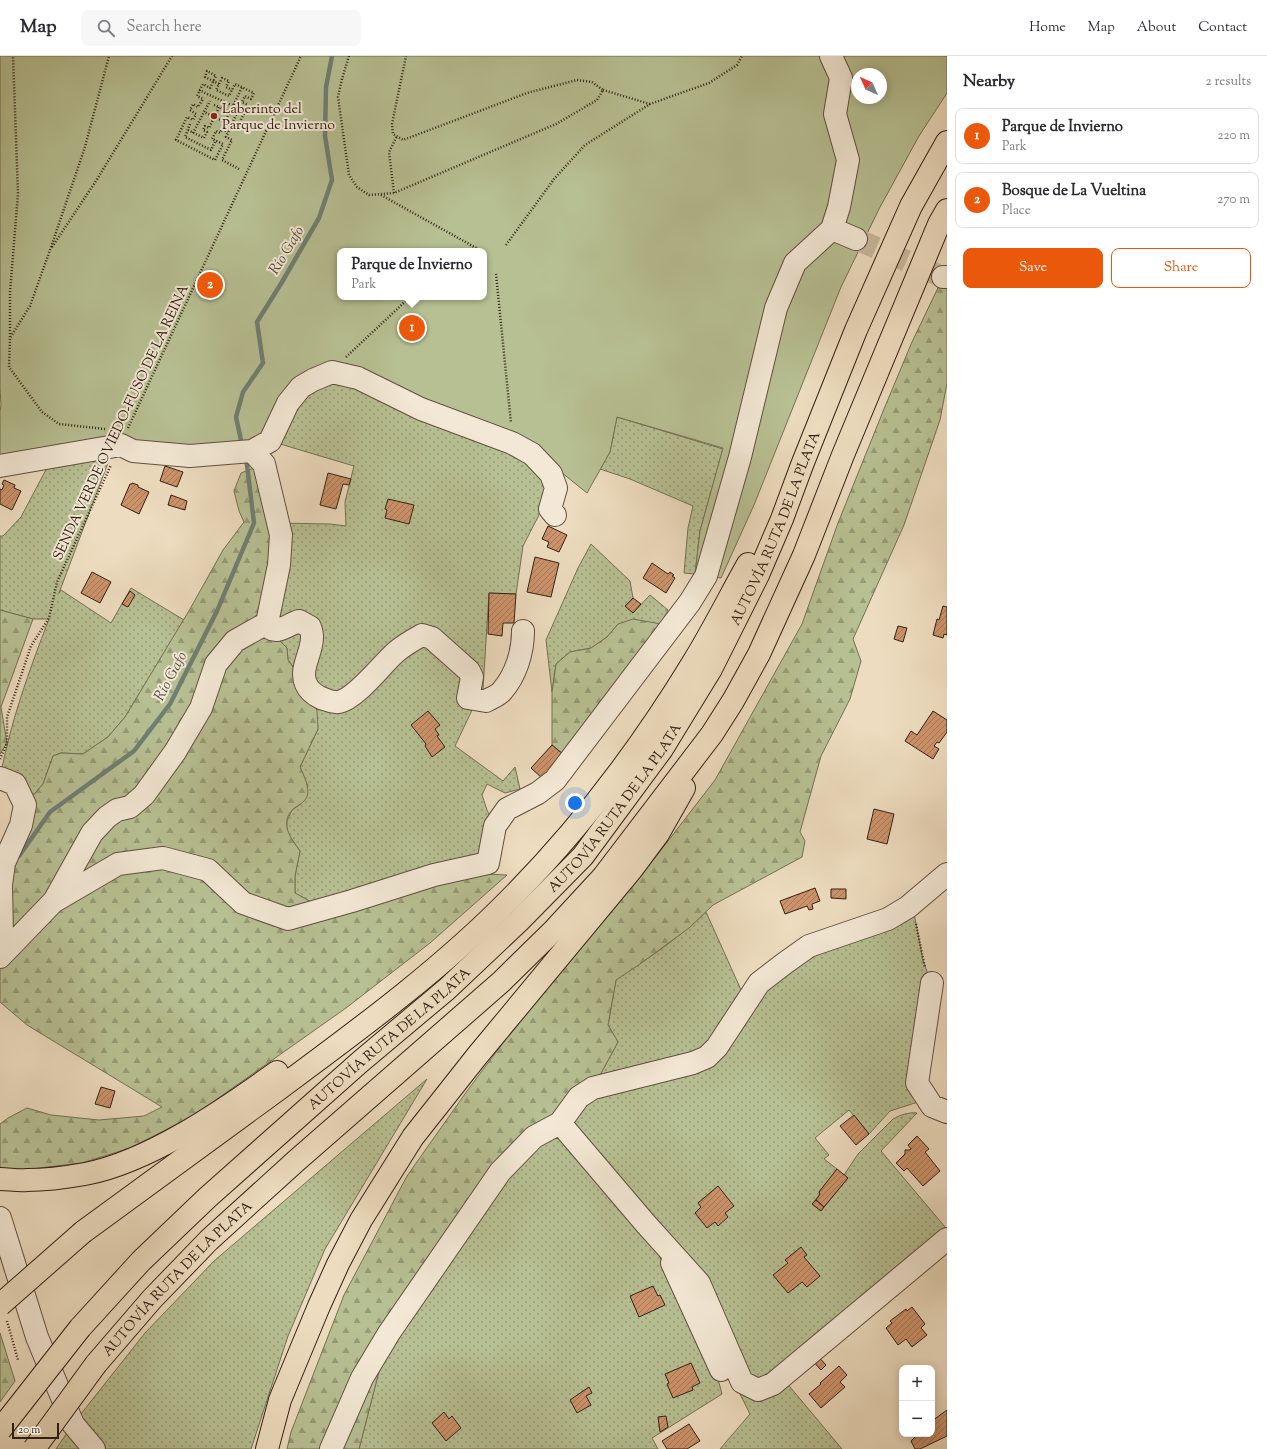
<!DOCTYPE html>
<html lang="en">
<head>
<meta charset="utf-8">
<style>
  body { margin:0; font-family:"Sorts Mill Goudy",serif; background:#f7f7f7; color:#2b2b33 }
  .controls { position:absolute; right:12px; bottom:12px; display:grid; overflow:hidden; border-radius:8px; box-shadow:0 2px 10px #0003 }
  .controls button { width:36px; height:36px; display:grid; place-items:center; padding:0; border:0; border-bottom:1px solid #e1e1e2; background:#fff; color:#2b2b33; font:20px sans-serif }
  .compass { position:absolute; left:851px; top:12px; width:36px; height:36px; border-radius:50%; background:#fff; box-shadow:0 2px 10px #0003; rotate:315deg }
  .scale { position:absolute; left:12px; bottom:10px; width:47px; box-sizing:border-box; padding-left:4px; border:2px solid #322015; border-top:0; font-size:11px; line-height:14px; white-space:nowrap; color:#322015; -webkit-text-stroke:3px #f3e8d5; paint-order:stroke }
  .you { position:absolute; left:575px; top:747px; width:14px; height:14px; margin:-10px; border:3px solid #fff; border-radius:50%; background:#1a73e8; box-shadow:0 0 0 6px #1a73e833 }
  .badge { display:grid; place-items:center; width:26px; height:26px; border-radius:50%; background:#ea580c; color:#fff; font-size:13px; font-weight:700 }
  .pin { position:absolute; translate:-50% -50%; border:2px solid #fff; box-shadow:0 1px 4px #0006 }
  .popup { position:absolute; left:337px; top:192px; width:150px; height:52px; box-sizing:border-box; display:grid; place-content:center; border-radius:8px; background:#fff; filter:drop-shadow(0 1px 3px #0005); font-size:13px; white-space:nowrap; color:#7c7c81 }
  .popup b { font-size:15px; color:#2b2b33 }
  .popup::after { content:''; position:absolute; left:50%; top:100%; margin-left:-8px; border:8px solid transparent; border-top-color:#fff }
  .list { margin:0; padding:0; list-style:none }
  h2 { display:flex; justify-content:space-between; align-items:center; height:52px; margin:0; padding:0 16px; font-size:17px }
  h2 small { font-size:13px; font-weight:400; color:#7c7c81 }
  .list li { display:grid; grid-template-columns:26px 1fr auto; gap:12px; align-items:center; box-sizing:border-box; height:56px; margin:0 8px 8px; padding:0 8px; border:1px solid #e1e1e2; border-radius:8px }
  .list b { display:block; font-size:15px; white-space:nowrap }
  .list p { margin:0; font-size:13px; white-space:nowrap; color:#7c7c81 }
  .list em { font-size:13px; font-style:normal; color:#7c7c81 }
  .actions { display:flex; gap:8px; padding:12px 16px }
  .actions a { flex:1; padding:9px 0; border:1px solid #ea580c; border-radius:8px; text-align:center; font-size:14px; color:#ea580c }
  .actions .main { background:#ea580c; color:#fff }
  .icon { flex:none; width:22px; height:22px; fill:none; stroke:currentColor; stroke-width:2; stroke-linecap:round; stroke-linejoin:round }
  .map { position:relative; flex:none; width:947px; height:1393px; overflow:hidden }
  header { display:flex; align-items:center; gap:24px; box-sizing:border-box; height:56px; padding:0 20px; background:#fff; border-bottom:1px solid #e1e1e2 }
  header strong { font-size:19px }
  nav { display:flex; gap:22px; margin-inline-start:auto; font-size:14px }
  .search { width:280px; height:36px; background:#f7f7f7; display:flex; align-items:center; gap:10px; box-sizing:border-box; padding:0 14px; border-radius:8px; color:#7c7c81; font-size:15px }
  main { display:flex }
  aside { flex:1; background:#fff }
  .map>svg:first-child { display:block }
  .grass { fill:url(#grass-dots); stroke:#747054 }
  .forest { fill:url(#forest-firs); stroke:#747054 }
  .park { fill:#b7c093; stroke:#747054; fill-rule:evenodd }
  .lines { fill:none; stroke-linecap:round; stroke-linejoin:round }
  .stream { stroke:#707e73; stroke-width:4.5 }
  .building { fill:url(#building-hatch); stroke:#322015 }
  .minor-tunnel { stroke:#c8b69d; stroke-width:22; stroke-dasharray:22 11; stroke-linecap:butt }
  .minor-casing { stroke:#614f40; stroke-width:24 }
  .highway-casing { stroke:#322015; stroke-width:24 }
  .path { stroke:#322015; stroke-width:2.5; stroke-dasharray:1 2; stroke-linecap:butt }
  .minor { stroke:#f3e8d5; stroke-width:22 }
  .highway { stroke:#eddcbf; stroke-width:22 }
  .highway-bridge-casing { stroke:#322015; stroke-width:24; stroke-linecap:butt }
  .highway-bridge { stroke:#eddcbf; stroke-width:22 }
  .poi-dot { fill:#8f2418; stroke:#f3e8d5; stroke-width:1.5 }
  .labels { text-anchor:middle; stroke-width:4; stroke-linejoin:round; paint-order:stroke }
  .poi-label { font-size:14px; fill:#322015; stroke:#f3e8d5; text-anchor:start }
  .street-label { font-size:14px; fill:#322015; stroke:#f3e8d5 }
  .water-label { font-size:15px; font-style:italic; fill:#514f44; stroke:#f3e8d5 }
</style>
</head>
<body>
<header>
<strong>Map</strong>
<div class="search"><svg class="icon" aria-label="search" viewBox="0 0 24 24"><circle cx="10" cy="10" r="6"/><path d="M15 15l6 6"/></svg>Search here</div>
<nav><a>Home</a><a>Map</a><a>About</a><a>Contact</a></nav>
</header>
<main>
<div class="map">
<svg width="947" height="1393" viewBox="0 0 947 1393">
  <defs>
    <pattern id="grass-dots" width="8" height="8" patternUnits="userSpaceOnUse"><rect width="8" height="8" fill="#b7c093"/><path d="M2 2h.1M6 6h.1" fill="none" stroke="#959c77" stroke-width="1.8" stroke-linecap="round"/></pattern>
    <pattern id="forest-firs" width="22" height="20" patternUnits="userSpaceOnUse"><rect width="22" height="20" fill="#b7c093"/><path d="M5 1l3.5 6h-7zM16 11l3.5 6h-7z" fill="#959c77"/></pattern>
    <pattern id="building-hatch" width="6" height="6" patternUnits="userSpaceOnUse"><rect width="6" height="6" fill="#cd936b"/><path d="M-1 1l2-2M0 6l6-6M5 7l2-2" fill="none" stroke="#a77857"/></pattern>
  </defs>
  <rect width="100%" height="100%" fill="#eddcbf"/>
  <filter id="stains"><feTurbulence type="fractalNoise" baseFrequency=".005" numOctaves="4"/><feColorMatrix values="0 0 0 0 .2 0 0 0 0 .09 0 0 0 0 .02 0 0 0 .5 -.17"/></filter>
  <radialGradient id="worn" r=".72"><stop offset=".6" stop-color="#630" stop-opacity="0"/><stop offset="1" stop-color="#630" stop-opacity=".3"/></radialGradient>
  <!-- grass -->
  <path class="grass" d="M 358,322 L 551,418 L 540,457 L 523,490 L 516,538 L 489,537 L 483,633 L 473,652 L 455,690 L 503,725 L 515,711 L 520,733 L 505,737 L 487,728 L 482,739 L 487,754 L 495,770 L 488,807 L 313,847 L 295,837 L 295,820 L 300,795 L 287,776 L 287,765 L 292,754 L 301,748 L 308,730 L 300,711 L 318,673 L 296,614 L 288,604 L 287,592 L 277,582 L 278,467 L 330,468 L 346,470 L 345,446 L 354,410 L 270,385 L 301,331 Z
    M 617,361 L 723,393 L 700,475 L 695,518 L 684,517 L 688,472 L 693,450 L 630,423 L 600,413 L 610,396 Z
    M 111,399 L 59,537 L 61,534 L 111,567 L 131,532 L 184,564 L 125,661 L 108,681 L 83,698 L 61,697 L 53,700 L 43,728 L 25,749 L 0,722 C 10,667 29,615 49,563 L 33,563 L 0,554 L 0,480 L 3,480 L 21,461 L 49,408 Z
    M 591,488 L 630,525 L 633,542 L 625,550 L 633,557 L 650,539 L 668,554 L 661,568 L 618,568 L 607,581 L 591,592 L 570,596 L 556,608 L 552,636 L 546,584 L 578,512 Z
    M 913,852 L 923,904 L 929,921 L 918,1046 L 890,1055 L 869,1078 L 849,1054 L 815,1082 L 829,1099 L 824,1103 L 837,1113 L 819,1136 L 820,1138 L 812,1148 L 821,1155 L 848,1122 L 844,1119 L 858,1098 L 893,1063 C 900,1059 909,1056 917,1057 L 881,1095 L 945,1171 L 872,1231 L 762,1326 L 755,1327 L 669,1188 L 570,1064 L 588,1040 L 676,1017 L 744,959 L 795,904 Z
    M 706,856 L 746,945 L 717,991 L 593,1032 L 618,986 L 608,969 L 616,924 C 647,903 679,882 706,856 Z
    M 427,1023 L 325,1193 L 288,1280 L 251,1393 L 56,1393 L 73,1368 L 145,1277 L 214,1205 Z
    M 556,1074 L 656,1193 L 718,1323 L 722,1338 L 652,1382 L 658,1393 L 359,1393 L 380,1311 L 489,1144 L 535,1087 Z
    M 785,1325 L 842,1393 L 720,1393 L 750,1358 L 737,1332 Z"/>
  <!-- forest -->
  <path class="forest" d="M 947,213 L 947,327 L 940,364 L 904,469 L 853,583 L 861,605 L 850,643 L 821,700 L 800,776 L 805,785 L 802,801 L 713,849 L 689,872 L 640,908 L 616,924 L 608,969 L 618,986 L 593,1032 L 534,1081 L 389,1277 L 359,1393 L 287,1393 L 291,1376 L 344,1239 L 407,1120 L 467,1035 L 530,951 L 658,798 L 715,724 L 802,568 L 838,467 L 884,353 L 912,286 Z
    M 264,408 L 281,479 L 277,582 L 287,592 L 288,604 L 310,635 L 317,655 L 318,673 L 300,711 C 304,720 310,731 307,741 C 304,747 298,749 293,753 C 279,767 291,783 300,795 L 295,820 L 295,837 L 313,847 L 434,819 L 453,826 C 472,817 487,818 507,819 L 430,887 L 346,952 L 193,1060 L 130,1092 L 82,1107 L 22,1114 L 0,1113 L 0,1068 L 8,1062 L 27,1052 L 51,1059 L 99,1064 L 144,1060 L 162,1051 L 27,969 L 0,946 L 0,898 L 2,879 L 25,749 L 43,728 L 53,700 L 61,697 L 83,698 L 108,681 L 125,661 L 190,553 L 223,494 L 244,466 L 239,455 L 234,435 L 241,417 Z
    M 0,554 L 33,563 L 1,651 L 7,687 L 0,698 Z
    M 633,563 L 661,568 L 564,699 L 552,689 L 552,636 L 556,608 L 570,596 L 591,592 L 607,581 L 618,568 Z
    M 0,1277 L 15,1325 L 0,1346 Z"/>
  <!-- park -->
  <path class="park" d="M 0,0 L 947,0 L 947,37 L 919,80 L 879,153 L 841,231 L 754,449 L 721,522 L 695,518 L 700,475 L 723,392 L 617,361 L 610,396 L 587,437 L 525,387 L 327,312 L 261,384 L 0,405 L 0,355 L 1,349 L 0,332 ZM 857,18 L 881,18 L 881,42 L 857,42 ZM 340,195 L 484,195 L 484,241 L 340,241 Z"/>
  <g class="lines">
    <!-- stream -->
    <path class="stream" d="M 242,389 L 236,361 L 243,336 L 263,307 L 257,266 L 282,226 L 319,162 L 332,124 L 325,80 L 326,31 L 332,0
      M 19,800 L 50,756 L 134,695 L 170,648 L 217,555 L 254,467 L 247,409 L 245,402"/>
  </g>
  <!-- building -->
  <path class="building" d="M 165,410 L 183,416 L 177,431 L 160,425 Z
    M 328,417 L 351,423 L 349,429 L 343,428 L 336,453 L 320,449 Z
    M 4,424 L 15,429 L 14,432 L 21,435 L 12,454 L 0,448 L 0,433 L 2,434 L 4,429 L 2,428 Z
    M 132,427 L 138,429 L 138,431 L 149,436 L 139,458 L 121,449 L 130,428 L 132,428 Z
    M 171,439 L 187,445 L 185,454 L 168,449 Z
    M 388,443 L 414,449 L 409,468 L 385,462 L 387,454 L 385,453 Z
    M 548,470 L 567,479 L 559,496 L 547,491 L 549,486 L 542,483 Z
    M 535,501 L 559,507 L 551,541 L 527,536 Z
    M 652,507 L 668,518 L 670,516 L 674,519 L 672,520 L 675,522 L 666,537 L 643,522 Z
    M 92,516 L 111,526 L 100,547 L 81,537 Z
    M 130,535 L 135,539 L 128,551 L 122,548 Z
    M 489,537 L 516,538 L 514,567 L 503,567 L 502,580 L 488,578 Z
    M 633,542 L 641,548 L 633,557 L 625,550 Z
    M 943,550 L 947,551 L 947,579 L 944,578 L 943,582 L 933,579 L 937,563 L 939,564 Z
    M 898,570 L 907,572 L 903,586 L 894,583 Z
    M 428,655 L 440,669 L 435,673 L 439,679 L 437,680 L 445,691 L 432,701 L 425,690 L 426,688 L 411,669 Z
    M 933,655 L 947,664 L 947,676 L 939,687 L 937,686 L 934,690 L 939,693 L 933,703 L 905,685 L 911,675 L 917,679 Z
    M 552,689 L 564,699 L 543,723 L 531,712 Z
    M 874,753 L 894,758 L 887,788 L 867,783 Z
    M 815,832 L 820,845 L 812,848 L 813,853 L 809,854 L 807,850 L 785,858 L 780,845 Z
    M 831,833 L 846,833 L 846,843 L 831,842 Z
    M 101,1031 L 115,1035 L 110,1052 L 95,1048 Z
    M 854,1059 L 869,1078 L 856,1089 L 840,1070 Z
    M 917,1080 L 929,1093 L 925,1096 L 940,1115 L 923,1130 L 907,1112 L 904,1115 L 896,1107 L 905,1098 L 905,1094 L 909,1094 L 911,1093 L 908,1089 Z
    M 837,1113 L 848,1122 L 824,1151 L 816,1144 L 820,1138 L 819,1136 Z
    M 718,1130 L 734,1150 L 725,1157 L 728,1161 L 718,1170 L 715,1166 L 707,1172 L 695,1157 L 701,1151 L 698,1147 Z
    M 816,1144 L 824,1151 L 821,1155 L 812,1148 Z
    M 801,1191 L 807,1199 L 804,1201 L 820,1220 L 807,1231 L 802,1226 L 788,1237 L 773,1219 L 788,1207 L 785,1204 Z
    M 653,1230 L 658,1240 L 660,1239 L 665,1249 L 639,1261 L 630,1240 Z
    M 912,1251 L 925,1268 L 921,1272 L 927,1279 L 912,1291 L 906,1283 L 898,1289 L 886,1272 L 892,1267 L 890,1265 L 906,1253 L 907,1255 Z
    M 816,1298 L 826,1309 L 821,1314 L 811,1303 Z
    M 691,1307 L 700,1327 L 692,1331 L 693,1334 L 673,1342 L 667,1328 L 669,1327 L 665,1318 Z
    M 839,1310 L 847,1319 L 840,1326 L 845,1331 L 821,1352 L 809,1338 L 821,1328 L 820,1327 Z
    M 589,1331 L 592,1337 L 586,1340 L 591,1349 L 577,1357 L 570,1344 Z
    M 947,1354 L 947,1380 L 920,1393 L 915,1393 L 911,1385 L 918,1378 L 932,1378 L 932,1365 Z
    M 444,1356 L 449,1363 L 452,1360 L 461,1372 L 446,1385 L 432,1367 Z
    M 666,1360 L 668,1371 L 660,1376 L 658,1361 Z
    M 689,1368 L 700,1385 L 687,1393 L 667,1393 L 662,1385 Z"/>
  <g class="lines">
    <!-- minor-tunnel -->
    <path class="minor-tunnel" d="M 856,183 L 943,221"/>
    <defs>
      <path id="minor" d="M 832,173 L 856,183
        M 943,221 L 947,221
        M 252,395 L 264,408 L 281,479 L 279,509 L 267,567 C 273,583 290,567 299,565 L 310,571 C 311,574 312,577 312,580 C 313,596 299,612 306,628 C 309,635 315,639 321,642 C 327,644 333,647 339,646 C 357,642 382,608 396,596 C 404,589 413,584 422,579 L 432,582 L 469,615 L 472,621 L 468,642 L 486,645 C 491,642 498,640 502,635 C 516,619 523,596 523,575
        M 0,410 L 121,389 L 133,395 L 190,400 L 252,395 L 270,385 L 288,347 L 301,331 L 313,324 L 332,316 L 358,322 L 421,353 L 512,387 L 532,398 L 551,418 L 556,432 L 550,453 L 555,459
        M 54,845 L 92,777 L 107,761 L 117,754 L 130,751 L 144,739 L 175,696 L 201,652 L 216,608 L 235,585 L 267,567
        M 0,898 L 2,879 L 1,829 L 4,807 L 21,769 L 25,749 L 15,728 L 0,722
        M 0,901 L 53,846 L 118,808 L 163,802 L 208,814 L 243,847 L 288,863 L 352,845 L 434,819 L 488,807 L 495,770 L 507,753 L 538,737 L 555,724 L 690,546 L 706,520 L 740,401 L 776,252 L 795,207 L 832,173 L 839,151 L 848,104 L 835,58 L 841,22 L 831,0
        M 932,927 L 917,1027 L 932,1050 L 947,1056
        M 560,1067 L 645,1167 L 699,1227 L 742,1326 L 758,1334 L 773,1328 L 947,1183
        M 0,1162 L 37,1281 L 73,1368 L 94,1393
        M 672,1207 L 721,1314
        M 331,1393 L 362,1322 L 389,1277 L 500,1116 L 534,1081 L 560,1067 L 579,1041 L 593,1032 L 693,1007 L 707,1001 L 717,991 L 759,927 L 785,907 L 809,890 L 888,863 L 908,851 L 947,818"/>
      <g id="highway">
        <path d="M 0,1123 C 9,1123 18,1125 27,1124 C 45,1124 68,1121 85,1118 C 149,1106 224,1054 277,1016"/>
        <path d="M 83,1176 C 148,1128 214,1080 280,1032 C 361,972 443,912 513,840 C 582,770 643,689 694,605 C 713,574 730,540 748,508"/>
        <path id="s1" d="M 80,1272 L 141,1205 L 208,1141 L 360,1006 L 447,933 L 519,865 L 583,800 L 662,693 L 711,613 L 758,519 L 782,463 L 802,409 L 856,274 L 911,150 L 947,86"/>
        <path id="s2" d="M 96,1308 L 152,1243 L 209,1184 L 296,1105 L 501,926 L 555,873 L 603,821 L 712,678 L 733,645 L 759,598 L 804,499 L 843,399 L 939,168 L 947,154"/>
        <path d="M 267,1393 L 280,1344 L 319,1250 L 338,1208 L 361,1164 L 413,1081 L 477,1000 L 632,813 L 658,778 L 684,732"/>
      </g>
    </defs>
    <!-- minor casing -->
    <use href="#minor" class="minor-casing"/>
    <!-- highway casing -->
    <use href="#highway" class="highway-casing"/>
    <!-- path -->
    <path class="path" d="M 349,0 L 342,23 L 338,41 L 349,119 L 357,131 L 369,139 L 394,137 L 556,68 L 597,44 L 603,34 L 592,26 L 577,24 L 527,37 L 403,84 L 393,78 L 392,68 L 406,0
      M 219,28 L 205,21 L 207,15 L 216,20 L 210,32 L 203,28 L 197,40 L 203,43 L 198,51 L 193,48 L 190,54 L 196,58 L 193,64 L 187,61 L 176,84 L 215,104 L 223,88 L 212,83 L 216,75 L 220,77 L 222,73 L 228,76
      M 199,34 L 233,50 L 242,31
      M 603,34 L 650,48
      M 214,49 L 219,51
      M 190,68 L 185,81 L 211,94 L 216,84
      M 230,71 L 236,74 L 248,49 L 242,46 L 245,40 L 251,43 L 254,37 L 235,28 L 229,40 L 216,34 L 222,22 L 229,25 L 226,31 L 232,34
      M 188,74 L 204,82 L 207,76 L 203,74 L 205,70 L 209,72 L 219,51 L 230,56 L 225,66 L 204,56 L 210,45
      M 193,77 L 204,56
      M 239,113 L 222,104 L 232,84 L 226,81 L 239,52
      M 394,137 L 389,96 L 397,80
      M 381,139 L 478,193
      M 506,189 L 554,123 L 585,89 L 650,48 L 709,27 L 737,9 L 742,0
      M 52,191 L 96,125 L 172,0
      M 496,218 L 511,367
      M 10,281 L 10,236 L 18,138 L 13,0
      M 346,301 L 410,241
      M 128,372 L 301,0
      M 105,373 L 59,368 L 42,356 L 9,311 L 10,282 L 30,250 L 50,194 L 85,91 L 109,0
      M 0,703 L 7,687 L 7,661 L 31,590 L 49,562 L 57,526 L 111,409
      M 916,868 L 925,912
      M 7,1265 L 18,1304"/>
    <!-- minor -->
    <use href="#minor" class="minor"/>
    <!-- highway -->
    <use href="#highway" class="highway"/>
    <defs>
      <path id="highway-bridge" d="M 0,1249 L 83,1176
        M 0,1374 L 80,1272
        M 34,1393 L 96,1308"/>
    </defs>
    <!-- highway-bridge casing -->
    <use href="#highway-bridge" class="highway-bridge-casing"/>
    <!-- highway-bridge -->
    <use href="#highway-bridge" class="highway-bridge"/>
  </g>
  <!-- markers -->
  <circle class="poi-dot" cx="214" cy="60" r="4"/>
  <g class="labels">
    <!-- poi labels -->
    <g class="poi-label">
      <text x="222" y="57">Laberinto del<tspan x="222" dy="16">Parque de Invierno</tspan></text>
    </g>
    <!-- street labels -->
    <g class="street-label">
      <text transform="translate(120 366) rotate(-65)" y="5">SENDA VERDE OVIEDO-FUSO DE LA REINA</text>
      <text dy="5" stroke="none"><textPath href="#s1" startOffset="1072">AUTOVÍA RUTA DE LA PLATA</textPath></text>
      <text dy="5" stroke="none"><textPath href="#s1" startOffset="748">AUTOVÍA RUTA DE LA PLATA</textPath></text>
      <text dy="5" stroke="none"><textPath href="#s1" startOffset="424">AUTOVÍA RUTA DE LA PLATA</textPath></text>
      <text dy="5" stroke="none"><textPath href="#s2" startOffset="118">AUTOVÍA RUTA DE LA PLATA</textPath></text>
    </g>
    <!-- water labels -->
    <g class="water-label">
      <text transform="translate(286 194) rotate(-59)" y="5">Río Gafo</text>
      <text transform="translate(170 620) rotate(-62)" y="5">Río Gafo</text>
    </g>
  </g>
  <rect width="100%" height="100%" filter="url(#stains)"/>
  <rect width="100%" height="100%" fill="url(#worn)"/>
</svg>
<div class="controls">
<button>+</button>
<button>−</button>
</div>
<svg class="compass" viewBox="-18 -18 36 36"><path d="M0-13l5 13h-10z" fill="#e53935"/><path d="M0 13l5-13h-10z" fill="#7c7c81"/></svg>
<div class="scale">20 m</div>
<div class="you"></div>
<div class="pin badge" style="left:412px;top:272px">1</div>
<div class="popup"><b>Parque de Invierno</b>Park</div>
<div class="pin badge" style="left:210px;top:229px">2</div>
</div>
<aside>
<h2>Nearby<small>2 results</small></h2>
<ul class="list">
<li><span class="badge">1</span><div><b>Parque de Invierno</b><p>Park</p></div><em>220 m</em></li>
<li><span class="badge">2</span><div><b>Bosque de La Vueltina</b><p>Place</p></div><em>270 m</em></li>
</ul>
<div class="actions"><a class="main">Save</a><a>Share</a></div>
</aside>
</main>
</body>
</html>
